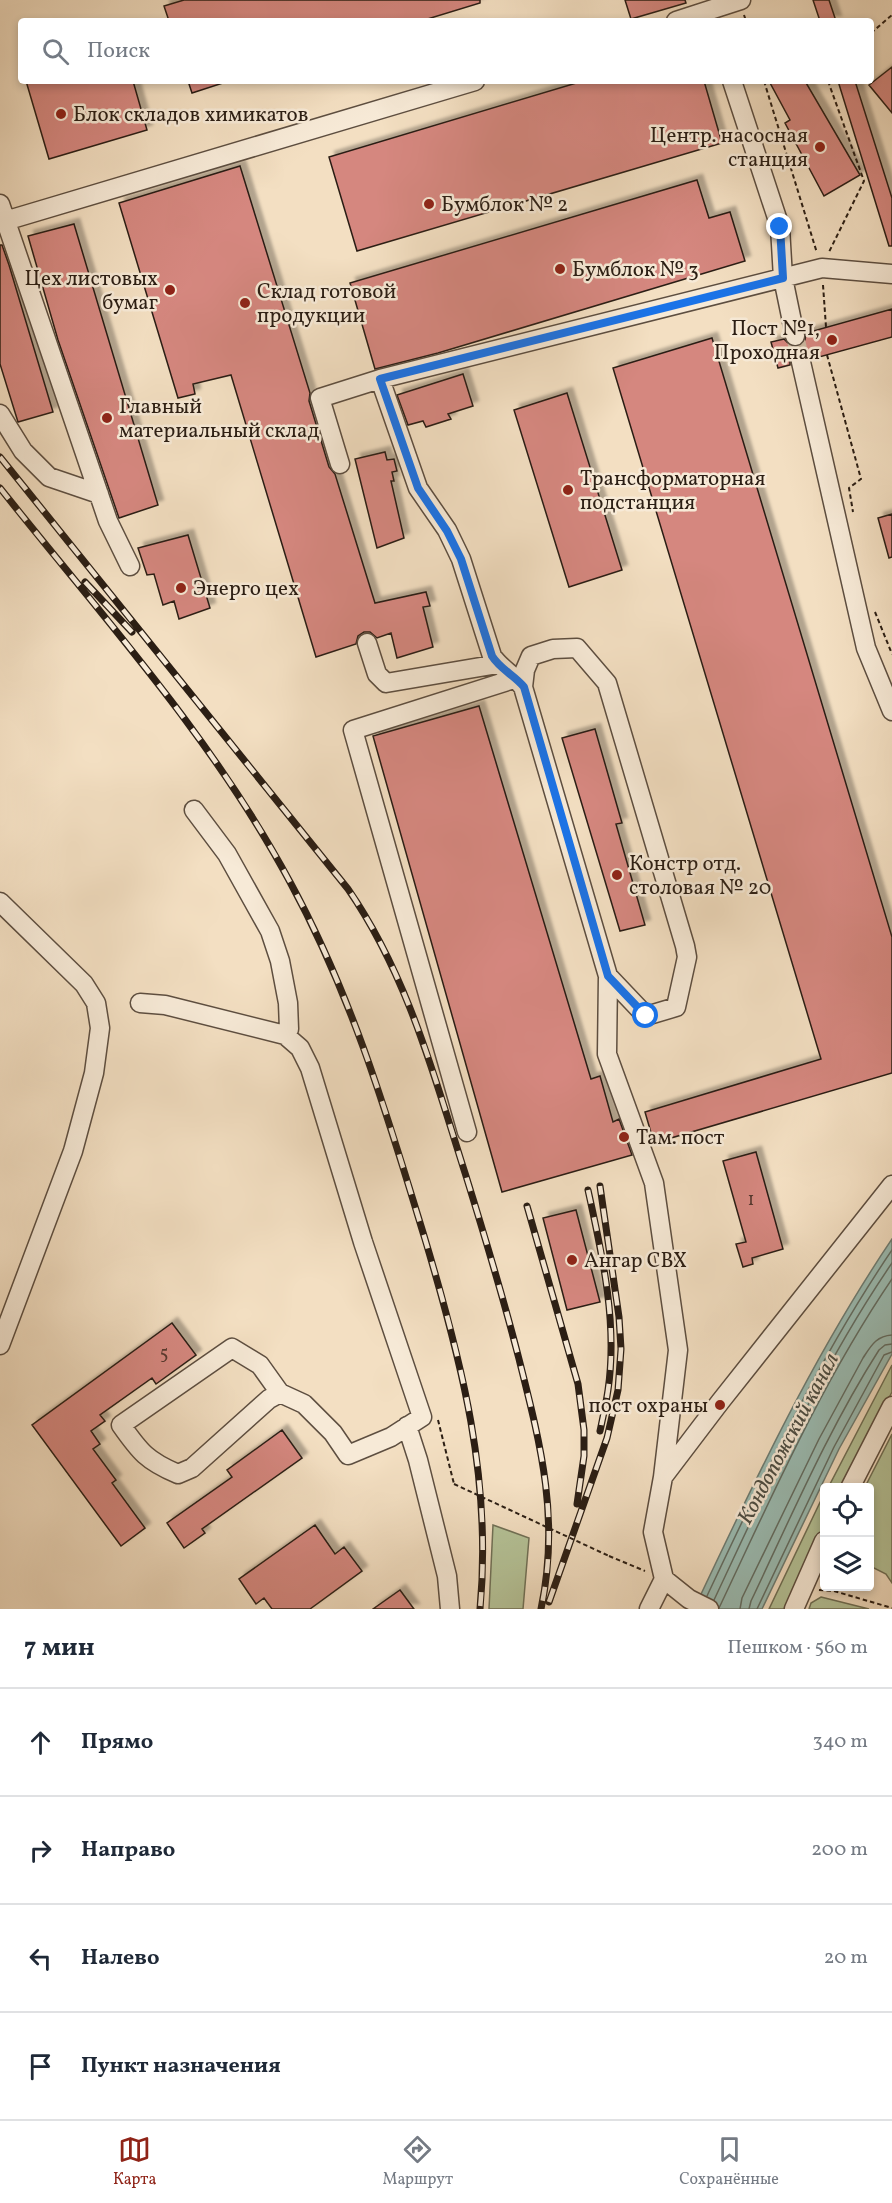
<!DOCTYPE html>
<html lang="ru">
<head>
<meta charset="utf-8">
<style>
  body { margin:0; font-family:Vollkorn,serif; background:#f2f2f3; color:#1f2937 }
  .controls { position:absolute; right:18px; bottom:18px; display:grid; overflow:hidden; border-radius:6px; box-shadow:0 3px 9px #0003 }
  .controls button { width:54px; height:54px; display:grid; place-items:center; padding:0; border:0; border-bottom:2px solid #e0e1e3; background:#fff; color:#1f2937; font:30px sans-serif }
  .stop { position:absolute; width:18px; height:18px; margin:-14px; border:4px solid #1a73e8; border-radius:50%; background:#fff }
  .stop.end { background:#1a73e8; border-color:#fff; box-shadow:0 2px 6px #0008 }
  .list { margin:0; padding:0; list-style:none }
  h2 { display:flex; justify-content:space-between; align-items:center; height:78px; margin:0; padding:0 24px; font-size:26px }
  h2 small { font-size:20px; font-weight:400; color:#747a83 }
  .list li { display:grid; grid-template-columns:39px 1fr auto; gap:18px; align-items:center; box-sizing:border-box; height:108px; padding:0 24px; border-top:2px solid #e0e1e3 }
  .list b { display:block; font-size:22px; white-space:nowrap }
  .list em { font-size:20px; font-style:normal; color:#747a83 }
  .icon { flex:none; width:33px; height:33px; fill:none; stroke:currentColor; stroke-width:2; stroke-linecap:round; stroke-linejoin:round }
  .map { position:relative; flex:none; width:892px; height:1609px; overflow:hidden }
  .search { position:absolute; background:#fff; box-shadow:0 3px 9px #0003; left:18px; right:18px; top:18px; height:66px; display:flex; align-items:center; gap:15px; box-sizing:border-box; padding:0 21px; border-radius:6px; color:#747a83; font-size:22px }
  .sheet { height:510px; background:#fff }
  nav { display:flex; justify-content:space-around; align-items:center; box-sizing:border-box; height:84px; border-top:2px solid #e0e1e3; background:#fff; font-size:16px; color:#747a83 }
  nav a { display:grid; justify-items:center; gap:3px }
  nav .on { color:#8f2418 }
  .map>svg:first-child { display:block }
  .green { fill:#b5c398; stroke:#707056; stroke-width:1.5 }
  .water { fill:#9bbdb4; stroke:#6e7d74; stroke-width:1.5 }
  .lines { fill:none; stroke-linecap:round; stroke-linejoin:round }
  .shore { stroke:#636e64; stroke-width:1.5 }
  .building { fill:#d5877f; stroke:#2b1e14; stroke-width:1.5; filter:url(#shadow) }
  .minor-tunnel { stroke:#cbb89f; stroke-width:18; stroke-dasharray:18 9; stroke-linecap:butt }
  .minor-casing { stroke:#5d4e40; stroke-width:21 }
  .path { stroke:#2b1e14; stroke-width:2; stroke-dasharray:4.5 3; stroke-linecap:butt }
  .minor { stroke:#f7ead7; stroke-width:18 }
  .rail-casing { stroke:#2b1e14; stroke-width:7 }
  .rail { stroke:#f7ead7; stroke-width:4.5; stroke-dasharray:14; stroke-linecap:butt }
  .path-bridge { stroke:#2b1e14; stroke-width:2; stroke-dasharray:4.5 3; stroke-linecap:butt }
  .route { stroke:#1a73e8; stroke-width:8 }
  .poi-dot { fill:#8f2418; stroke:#f7ead7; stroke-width:2 }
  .labels { text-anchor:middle; stroke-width:5; stroke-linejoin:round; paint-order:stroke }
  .number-label { font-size:18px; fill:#56382f }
  .poi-label { font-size:21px; fill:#2b1e14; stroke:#f7ead7; text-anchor:start }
  .water-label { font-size:22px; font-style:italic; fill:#4d4e44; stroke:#f7ead7 }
</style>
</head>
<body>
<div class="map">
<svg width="892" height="1609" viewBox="0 0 892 1609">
  <defs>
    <filter id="shadow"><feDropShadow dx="5.5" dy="-5.5" stdDeviation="1.5" flood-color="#0004"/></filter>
  </defs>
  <rect width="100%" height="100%" fill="#f3dfc2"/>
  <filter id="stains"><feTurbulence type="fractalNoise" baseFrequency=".00333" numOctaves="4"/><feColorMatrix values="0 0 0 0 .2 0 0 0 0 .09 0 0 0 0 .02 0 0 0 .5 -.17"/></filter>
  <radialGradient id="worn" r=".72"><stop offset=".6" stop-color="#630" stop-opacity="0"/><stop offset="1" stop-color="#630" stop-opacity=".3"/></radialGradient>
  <!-- green -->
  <path class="green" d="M 892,1365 L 892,1392 L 842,1487 L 828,1488 Z
    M 892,1434 L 892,1583 L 886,1574 L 870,1566 L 870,1488 L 865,1487 Z
    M 824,1494 L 824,1525 L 784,1609 L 769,1609 Z
    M 493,1525 L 529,1538 L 523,1609 L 489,1609 Z
    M 821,1597 L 869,1609 L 809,1609 L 811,1603 Z"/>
  <!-- water -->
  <path class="water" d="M 892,1239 L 892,1354 L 839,1449 L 762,1609 L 694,1609 C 754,1482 813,1356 892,1239 Z"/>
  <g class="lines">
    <!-- shore -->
    <path class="shore" d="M 707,1596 C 763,1477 818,1359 892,1250
      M 714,1600 C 768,1485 820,1368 892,1263
      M 719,1608 C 772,1496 822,1382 892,1279
      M 740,1609 L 742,1598 L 819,1439 L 863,1358 C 871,1346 876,1336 892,1335
      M 749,1609 L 751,1601 C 791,1517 829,1428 879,1350 L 885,1345 L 892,1344
      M 757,1609 L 834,1447 L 884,1355 L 892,1352"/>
  </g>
  <!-- building -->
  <path class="building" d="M 184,0 L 480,0 L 480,3 L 421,21 L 169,21 L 164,6 Z
    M 625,0 L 685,0 L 686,3 L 631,19 Z
    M 813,0 L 829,0 L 836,21 L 820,21 Z
    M 892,67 L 892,113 L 869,85 Z
    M 26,81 L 133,81 L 147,130 L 49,159 Z
    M 188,81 L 223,81 L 223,83 L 192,93 Z
    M 583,81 L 704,81 L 722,143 L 357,251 L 329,157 Z
    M 769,81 L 805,81 L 860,175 L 824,196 L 785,123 L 790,120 Z
    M 838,81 L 855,81 L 892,198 L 892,246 L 889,246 Z
    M 240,166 L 310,393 L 309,401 L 329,467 L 335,474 L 375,603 L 426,592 L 430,606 L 423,607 L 433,647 L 397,658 L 391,633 L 377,638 L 370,632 L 364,632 L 358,636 L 356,644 L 316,657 L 231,375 L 193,384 L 195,394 L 178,398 L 119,203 Z
    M 697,180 L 709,218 L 730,212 L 745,261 L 438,353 L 375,369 L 350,283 Z
    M 74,224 L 158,505 L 119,518 L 58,340 L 28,236 Z
    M 0,245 L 2,245 L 9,265 L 53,412 L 18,422 L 0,364 Z
    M 892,309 L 892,337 L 812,359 L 805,351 L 798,351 L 790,358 L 790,365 L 778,368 L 771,342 L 784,339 L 791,346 L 798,347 L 805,340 L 806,333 Z
    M 712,338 L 892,937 L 892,1073 L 654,1143 L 645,1112 L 821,1059 L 613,368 Z
    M 463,374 L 473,406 L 448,414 L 451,419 L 426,427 L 423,421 L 408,425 L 397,395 Z
    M 567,393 L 622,570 L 569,587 L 514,410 Z
    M 385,452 L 387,460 L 394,459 L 397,471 L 392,472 L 394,481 L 391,481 L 404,538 L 377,548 L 355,459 Z
    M 892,514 L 892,557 L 889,558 L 878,518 Z
    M 188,535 L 210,608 L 179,619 L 174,601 L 163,605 L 154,574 L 147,575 L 138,548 Z
    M 479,706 L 591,1079 L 600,1076 L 613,1122 L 619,1119 L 632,1155 L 502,1192 L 373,736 Z
    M 595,729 L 622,823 L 616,824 L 645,925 L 620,931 L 562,738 Z
    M 756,1152 L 783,1249 L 752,1258 L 753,1264 L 743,1267 L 736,1244 L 746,1242 L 723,1161 Z
    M 576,1210 L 600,1302 L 567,1310 L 543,1218 Z
    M 172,1323 L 196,1355 L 156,1384 L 152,1378 L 100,1415 L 105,1421 L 91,1431 L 100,1444 L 93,1449 L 116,1480 L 112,1483 L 145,1528 L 121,1546 L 32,1425 Z
    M 282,1430 L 302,1458 L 202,1529 L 205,1533 L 184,1548 L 167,1523 L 232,1477 L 227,1470 Z
    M 315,1525 L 335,1554 L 344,1547 L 362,1571 L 310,1609 L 272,1609 L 264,1598 L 256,1604 L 239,1579 Z
    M 400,1590 L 414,1609 L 373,1609 Z"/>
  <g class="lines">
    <!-- minor-tunnel -->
    <path class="minor-tunnel" d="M 795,336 L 801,362"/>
    <defs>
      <path id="minor" d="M 676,21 L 741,0
        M 732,81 L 780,227 L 783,278 L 795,336
        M 0,204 L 108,521 L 130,566
        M 5,221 L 475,81
        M 801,362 L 866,648 L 892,711
        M 380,379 L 418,488 L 447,530 L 461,559 L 492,656 C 501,669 514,675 523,687 L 608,976 L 607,1054 L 654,1183 L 678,1350 L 663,1477
        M 0,414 L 23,451 L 49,477 L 99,494
        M 340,464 L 320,398 L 380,379 L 822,268 L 892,274
        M 367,643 L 377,674 L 386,683 L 498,664
        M 523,687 L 525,670 L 531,656 L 553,649 L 577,648 L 607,683 L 685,946 L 687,957 L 676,1007 L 646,1016 L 608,976
        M 0,902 L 84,984 L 96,1003 L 100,1028 L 94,1073 L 73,1151 L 0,1345
        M 140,1003 L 165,1005 L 285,1035 L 289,1029 L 288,1003 L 280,961 L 270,931 L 227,854 L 194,810
        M 467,1132 L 353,730 L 517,678
        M 280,1393 L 260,1365 L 232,1348 L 121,1425 C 140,1452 147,1461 178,1474 L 192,1468 L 269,1399 L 280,1393 L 304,1404 L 333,1433 L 348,1455 L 391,1437 L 422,1417 L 363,1242 L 310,1068 L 300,1048 L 285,1035
        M 407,1426 L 418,1460 L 447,1576 L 450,1609
        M 850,1488 L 892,1406
        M 649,1609 L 664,1579
        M 709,1609 L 689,1599 L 664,1579 L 653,1532 L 663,1477 L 720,1402 L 892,1185
        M 794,1609 L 824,1541"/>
    </defs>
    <!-- minor casing -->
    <use href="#minor" class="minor-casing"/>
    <!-- path -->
    <path class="path" d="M 744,15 L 746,21
      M 871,33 L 892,15
      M 764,81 L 817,253
      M 828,81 L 864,181 L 829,252
      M 823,285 L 826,327
      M 827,355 L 861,479 L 849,488 L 853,512
      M 875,612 L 892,654
      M 438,1420 L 454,1484
      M 609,1556 L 645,1571
      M 819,1590 L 834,1591 L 892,1608"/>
    <!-- minor -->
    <use href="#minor" class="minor"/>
    <defs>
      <path id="rail" d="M 0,457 L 348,889 C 408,976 434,1076 466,1176 C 485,1237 503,1297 519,1359 C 541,1446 560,1519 541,1609
        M 0,488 C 101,615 213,738 290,882 C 353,998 387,1115 425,1239 C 462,1363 492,1479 480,1609
        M 85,582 L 132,632
        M 588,1190 C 602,1254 618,1323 608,1390 C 606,1404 603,1417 600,1431
        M 527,1206 L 578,1384 L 584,1430 L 584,1456 L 577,1504
        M 549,1602 L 607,1438 L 618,1390 L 621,1349 L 619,1317 L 600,1186"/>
    </defs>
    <!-- rail casing -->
    <use href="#rail" class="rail-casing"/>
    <!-- rail -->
    <use href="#rail" class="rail"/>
    <!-- path-bridge -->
    <path class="path-bridge" d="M 454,1484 L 609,1556"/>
  </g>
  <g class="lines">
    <!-- route -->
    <path class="route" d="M 646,1016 L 608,976 L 524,687 C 514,675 500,669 492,656 L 461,559 L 447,531 L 418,488 L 380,379 L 783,278 L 780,227"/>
  </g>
  <!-- markers -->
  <g class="poi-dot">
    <circle cx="61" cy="114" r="6"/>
    <circle cx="820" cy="147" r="6"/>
    <circle cx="429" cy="204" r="6"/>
    <circle cx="560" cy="269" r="6"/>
    <circle cx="170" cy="290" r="6"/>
    <circle cx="245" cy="303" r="6"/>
    <circle cx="832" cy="340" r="6"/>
    <circle cx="107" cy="418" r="6"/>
    <circle cx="568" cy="490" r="6"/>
    <circle cx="181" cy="588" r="6"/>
    <circle cx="617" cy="875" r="6"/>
    <circle cx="624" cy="1137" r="6"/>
    <circle cx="572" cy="1260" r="6"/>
    <circle cx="720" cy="1405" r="6"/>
  </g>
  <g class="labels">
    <!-- number labels -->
    <g class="number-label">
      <text x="751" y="1205">1</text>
      <text x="164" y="1359">5</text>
    </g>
    <!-- poi labels -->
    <g class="poi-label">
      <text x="73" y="121">Блок складов химикатов</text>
      <text x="808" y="142" text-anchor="end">Центр. насосная<tspan x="808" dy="24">станция</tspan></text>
      <text x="441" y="211">Бумблок № 2</text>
      <text x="572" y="276">Бумблок № 3</text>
      <text x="158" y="285" text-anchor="end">Цех листовых<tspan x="158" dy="24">бумаг</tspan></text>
      <text x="257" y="298">Склад готовой<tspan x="257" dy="24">продукции</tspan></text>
      <text x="820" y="335" text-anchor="end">Пост №1,<tspan x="820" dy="24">Проходная</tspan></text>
      <text x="119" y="413">Главный<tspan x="119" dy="24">материальный склад</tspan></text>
      <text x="580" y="485">Трансформаторная<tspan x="580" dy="24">подстанция</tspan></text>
      <text x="193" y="595">Энерго цех</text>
      <text x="629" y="870">Констр отд.<tspan x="629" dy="24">столовая № 20</tspan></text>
      <text x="636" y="1144">Там. пост</text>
      <text x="584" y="1267">Ангар СВХ</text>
      <text x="708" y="1412" text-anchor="end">пост охраны</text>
    </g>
    <!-- water labels -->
    <g class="water-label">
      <text transform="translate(787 1438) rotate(-62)" y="8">Кондопожский канал</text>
    </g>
  </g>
  <rect width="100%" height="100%" filter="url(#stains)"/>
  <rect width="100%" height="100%" fill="url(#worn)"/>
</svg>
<div class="controls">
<button><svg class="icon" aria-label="locate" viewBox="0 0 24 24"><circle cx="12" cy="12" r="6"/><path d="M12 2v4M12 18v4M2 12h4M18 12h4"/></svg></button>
<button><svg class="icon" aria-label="layers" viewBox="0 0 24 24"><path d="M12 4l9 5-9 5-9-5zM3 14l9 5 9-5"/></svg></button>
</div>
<div class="stop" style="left:646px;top:1016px"></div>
<div class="stop end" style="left:780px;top:227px"></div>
<div class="search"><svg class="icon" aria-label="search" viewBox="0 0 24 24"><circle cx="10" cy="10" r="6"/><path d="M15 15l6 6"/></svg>Поиск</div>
</div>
<section class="sheet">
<h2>7 мин<small>Пешком · 560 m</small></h2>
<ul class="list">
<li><svg class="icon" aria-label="ahead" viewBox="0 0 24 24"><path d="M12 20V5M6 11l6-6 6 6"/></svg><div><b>Прямо</b></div><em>340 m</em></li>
<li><svg class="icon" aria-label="right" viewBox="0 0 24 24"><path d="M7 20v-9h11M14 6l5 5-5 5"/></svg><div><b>Направо</b></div><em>200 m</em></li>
<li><svg class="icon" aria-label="left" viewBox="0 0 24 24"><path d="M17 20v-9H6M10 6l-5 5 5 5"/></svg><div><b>Налево</b></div><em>20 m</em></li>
<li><svg class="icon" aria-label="arrive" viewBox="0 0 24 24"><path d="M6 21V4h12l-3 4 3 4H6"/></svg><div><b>Пункт назначения</b></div></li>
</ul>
</section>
<nav>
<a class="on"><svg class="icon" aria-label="map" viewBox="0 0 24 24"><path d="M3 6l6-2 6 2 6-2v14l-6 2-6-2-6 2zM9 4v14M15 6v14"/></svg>Карта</a>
<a><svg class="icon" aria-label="directions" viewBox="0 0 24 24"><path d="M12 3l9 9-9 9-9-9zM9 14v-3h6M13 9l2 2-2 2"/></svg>Маршрут</a>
<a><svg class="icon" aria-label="saved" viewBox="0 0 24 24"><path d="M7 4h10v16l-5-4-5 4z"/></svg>Сохранённые</a>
</nav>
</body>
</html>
